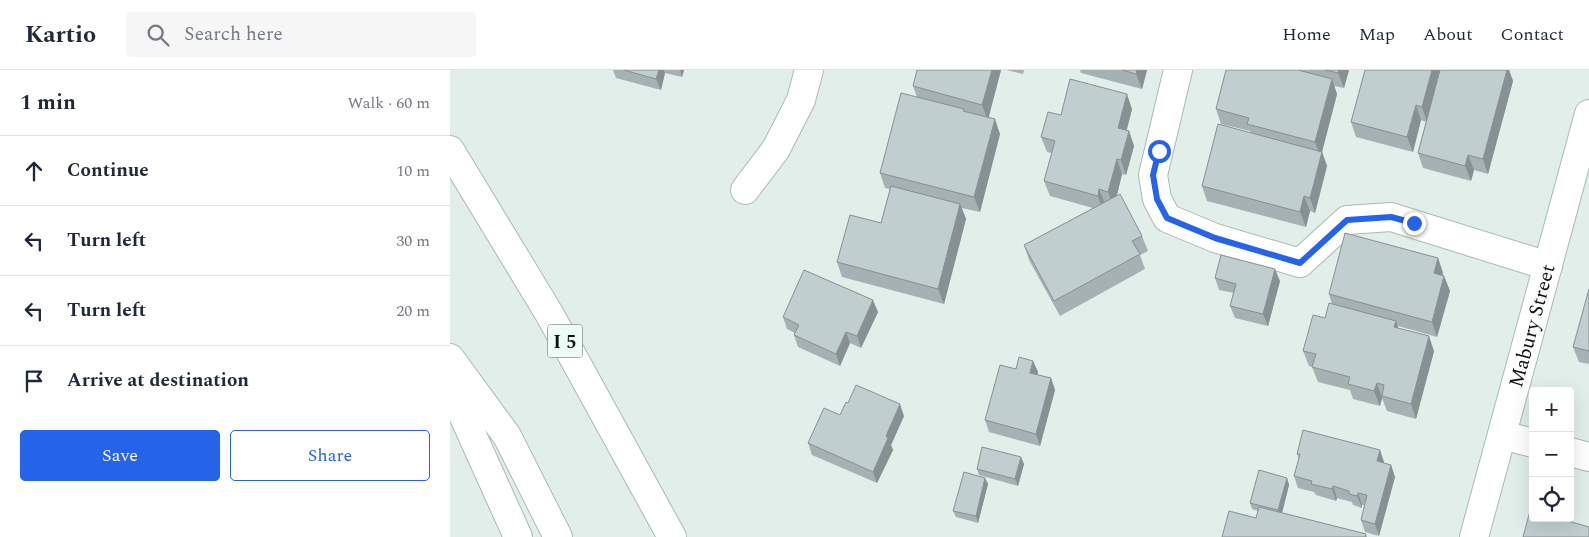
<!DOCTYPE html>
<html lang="en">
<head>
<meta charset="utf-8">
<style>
  body { margin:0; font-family:Spectral,serif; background:#f6f6f7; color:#1f2937 }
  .controls { position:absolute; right:15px; bottom:15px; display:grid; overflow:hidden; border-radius:5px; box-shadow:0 5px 20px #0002 }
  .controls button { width:45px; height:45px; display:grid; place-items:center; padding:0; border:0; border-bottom:1px solid #e0e1e3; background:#fff; color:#1f2937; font:25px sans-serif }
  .stop { position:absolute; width:15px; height:15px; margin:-11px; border:4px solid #2563eb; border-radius:50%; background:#fff }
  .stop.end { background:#2563eb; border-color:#fff; box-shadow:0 1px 5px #0008 }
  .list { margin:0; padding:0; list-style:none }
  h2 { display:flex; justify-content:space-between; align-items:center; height:65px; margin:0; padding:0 20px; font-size:21px }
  h2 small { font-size:16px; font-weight:400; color:#747a83 }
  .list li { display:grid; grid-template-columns:32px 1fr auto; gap:15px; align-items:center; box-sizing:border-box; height:70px; padding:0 20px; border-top:1px solid #e0e1e3 }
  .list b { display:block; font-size:19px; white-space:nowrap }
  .list em { font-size:16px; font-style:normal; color:#747a83 }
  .actions { display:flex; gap:10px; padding:15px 20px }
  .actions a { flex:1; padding:11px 0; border:1px solid #2563eb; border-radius:5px; text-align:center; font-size:18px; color:#2563eb }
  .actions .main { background:#2563eb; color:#fff }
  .icon { flex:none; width:28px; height:28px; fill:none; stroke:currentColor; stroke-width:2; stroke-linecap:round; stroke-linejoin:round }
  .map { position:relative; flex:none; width:1139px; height:467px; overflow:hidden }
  header { display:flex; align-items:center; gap:30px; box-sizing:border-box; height:70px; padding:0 25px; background:#fff; border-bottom:1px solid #e0e1e3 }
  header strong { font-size:24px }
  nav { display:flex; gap:28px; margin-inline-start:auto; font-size:18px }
  .search { width:350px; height:45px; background:#f6f6f7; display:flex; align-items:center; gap:12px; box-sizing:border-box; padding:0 18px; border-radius:5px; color:#747a83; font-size:19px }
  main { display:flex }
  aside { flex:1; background:#fff }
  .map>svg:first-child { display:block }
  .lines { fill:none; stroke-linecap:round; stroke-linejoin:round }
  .minor-casing { stroke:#acb9b5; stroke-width:30 }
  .highway-casing { stroke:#acb9b5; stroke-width:30 }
  .minor { stroke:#fff; stroke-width:28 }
  .highway { stroke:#fff; stroke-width:28 }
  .wall { fill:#a6b1b3 }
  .shaded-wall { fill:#879092 }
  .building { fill:#c1ced0; stroke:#879092 }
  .route { stroke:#2563eb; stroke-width:6 }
  .labels { text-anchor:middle; stroke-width:4; stroke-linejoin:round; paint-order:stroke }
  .shield { fill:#eefcf8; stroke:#505755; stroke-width:1 }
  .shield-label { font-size:19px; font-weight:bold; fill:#0c100f }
  .street-label { font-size:20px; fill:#0c100f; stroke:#eefcf8 }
</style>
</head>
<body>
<header>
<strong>Kartio</strong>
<div class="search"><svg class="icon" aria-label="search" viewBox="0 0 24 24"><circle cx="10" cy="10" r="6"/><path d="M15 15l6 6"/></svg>Search here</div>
<nav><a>Home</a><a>Map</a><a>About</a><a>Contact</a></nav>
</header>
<main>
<aside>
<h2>1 min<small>Walk · 60 m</small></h2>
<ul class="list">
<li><svg class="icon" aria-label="ahead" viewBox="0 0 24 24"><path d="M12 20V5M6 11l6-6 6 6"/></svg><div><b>Continue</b></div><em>10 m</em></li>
<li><svg class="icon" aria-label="left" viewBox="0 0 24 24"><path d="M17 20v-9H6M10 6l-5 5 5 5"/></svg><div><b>Turn left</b></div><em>30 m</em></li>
<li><svg class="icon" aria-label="left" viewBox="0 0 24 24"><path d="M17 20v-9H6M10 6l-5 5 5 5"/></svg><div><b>Turn left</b></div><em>20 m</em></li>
<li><svg class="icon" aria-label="arrive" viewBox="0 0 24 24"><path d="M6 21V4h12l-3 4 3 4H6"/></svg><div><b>Arrive at destination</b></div></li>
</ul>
<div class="actions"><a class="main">Save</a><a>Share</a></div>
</aside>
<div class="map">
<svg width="1139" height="467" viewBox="0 0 1139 467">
  <rect width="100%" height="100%" fill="#e1eeea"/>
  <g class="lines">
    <defs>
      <g id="minor">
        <path d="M 728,0 L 703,105 L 707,129 L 717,148 L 765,168 L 850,193 L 897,150 L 941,147 L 1098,196"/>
        <path d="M 295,120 L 326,79 L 351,30 L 359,0"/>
        <path d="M 1052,365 L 1083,373"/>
        <path d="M 1120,382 L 1139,387"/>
        <path id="s1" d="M 1024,467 L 1139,44"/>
      </g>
      <path id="highway" d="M 0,80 L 100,245 L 222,467
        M 0,288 L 57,366 L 108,467
        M 0,316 L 68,467"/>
    </defs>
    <!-- minor casing -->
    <use href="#minor" class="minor-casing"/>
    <!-- highway casing -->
    <use href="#highway" class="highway-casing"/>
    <!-- minor -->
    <use href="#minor" class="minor"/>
    <!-- highway -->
    <use href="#highway" class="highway"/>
  </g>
  <!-- wall -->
  <path class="wall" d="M 163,0 L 234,0 L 232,7 L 215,3 L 211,20 L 166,8 Z
    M 467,0 L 551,0 L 538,48 L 550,64 L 530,142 L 512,138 L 516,149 L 494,234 L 392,207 L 387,192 L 431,153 L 440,119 L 435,118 L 430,103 L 467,27 L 463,16 Z
    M 556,0 L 574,0 L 573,4 Z
    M 630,0 L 697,0 L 692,19 L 631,3 Z
    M 776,0 L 899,0 L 894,18 L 884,16 L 887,24 L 872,82 L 877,96 L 865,143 L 860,141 L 856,157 L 757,131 L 752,116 L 800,63 L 800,61 L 771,54 L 766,39 Z
    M 915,0 L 1059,0 L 1063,11 L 1038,104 L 1024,100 L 1021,111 L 973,98 L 968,83 L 976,52 L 971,50 L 963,82 L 906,67 L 901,52 Z
    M 682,39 L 677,60 L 679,61 L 684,76 L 676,105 L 672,104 L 667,125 L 692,166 L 698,181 L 690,185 L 695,199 L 610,246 L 579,190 L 574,175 L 643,138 L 600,126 L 594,111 L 602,83 L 597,82 L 591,67 L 611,45 Z
    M 988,188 L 993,203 L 993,205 L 994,206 L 1000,221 L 987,267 L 948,256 L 948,258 L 984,281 L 966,349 L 937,341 L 932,328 L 930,336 L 903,329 L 900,320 L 868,312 L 862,297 L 859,296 L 853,281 L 875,248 L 882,234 L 879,224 Z
    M 765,208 L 830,211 L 818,256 L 785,248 L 780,236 L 784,223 L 769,220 Z
    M 1139,219 L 1139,294 L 1129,292 L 1123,277 Z
    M 428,242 L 411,278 L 400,273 L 390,296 L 348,277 L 344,265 L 345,263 L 337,259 L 333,247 Z
    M 583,291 L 588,302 L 587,305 L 601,308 L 605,320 L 590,376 L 539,362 L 535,350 L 566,299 Z
    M 398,333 L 454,346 L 441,375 L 443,380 L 427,413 L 362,385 L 358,373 L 390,345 Z
    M 930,380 L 934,393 L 941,395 L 945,407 L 929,466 L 915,462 L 911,450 L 915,435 L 912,435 L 912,438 L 903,435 L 902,432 L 887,428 L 886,431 L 866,425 L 864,422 L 848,418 L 844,406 L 849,389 L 847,384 Z
    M 574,394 L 568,416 L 529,405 L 527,399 Z
    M 535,408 L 538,414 L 528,453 L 506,447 L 503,441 Z
    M 837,408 L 839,415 L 832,443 L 916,464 L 917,467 L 772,467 L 806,448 L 808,441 L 802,439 L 800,433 Z"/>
  <!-- shaded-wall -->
  <path class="shaded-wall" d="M 209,0 L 214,0 L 215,3 L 211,20 L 206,9 Z
    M 230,0 L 234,0 L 232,7 Z
    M 542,0 L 551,0 L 538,50 L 532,35 Z
    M 687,0 L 697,0 L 692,19 L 686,4 Z
    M 889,0 L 899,0 L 894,18 L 888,3 Z
    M 982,0 L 991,0 L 977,52 L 972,37 Z
    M 1057,0 L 1059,0 L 1063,11 L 1038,104 L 1033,89 Z
    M 882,9 L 887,24 L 872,82 L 877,96 L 865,143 L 860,128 L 870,86 L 865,72 Z
    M 677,24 L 682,39 L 673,73 L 668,58 Z
    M 966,35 L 971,50 L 963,82 L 957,67 Z
    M 545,49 L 550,64 L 530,142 L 524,127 Z
    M 679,61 L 684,76 L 676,105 L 671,90 Z
    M 1018,85 L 1024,100 L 1021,111 L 1015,96 Z
    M 667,89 L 672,104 L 664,137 L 658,122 Z
    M 649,119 L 655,134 L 653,141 L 648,126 Z
    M 854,126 L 860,141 L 856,157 L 850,142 Z
    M 510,134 L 516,149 L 494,234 L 488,219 Z
    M 988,188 L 993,203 L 989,218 L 984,203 Z
    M 825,199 L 830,211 L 818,256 L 813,244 Z
    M 994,206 L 1000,221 L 987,267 L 982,252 Z
    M 423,230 L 428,242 L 411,278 L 407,266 Z
    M 946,251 L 951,266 L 944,257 Z
    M 396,262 L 400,273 L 390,296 L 386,284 Z
    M 979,266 L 984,281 L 966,349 L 961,334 Z
    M 583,291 L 588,302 L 584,315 L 580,303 Z
    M 601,308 L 605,320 L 590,376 L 586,364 Z
    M 927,313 L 932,328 L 930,336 L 924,321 Z
    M 450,334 L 454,346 L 441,375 L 443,380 L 427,413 L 423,402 L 436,366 Z
    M 930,380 L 934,392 L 931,403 L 927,391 Z
    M 571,387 L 574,394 L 568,416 L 565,409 Z
    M 941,395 L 945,407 L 929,466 L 925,454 Z
    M 535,408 L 538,414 L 528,453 L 526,446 Z
    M 837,408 L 839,415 L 831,447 L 828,440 Z
    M 883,416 L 887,428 L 886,431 L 882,419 Z
    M 908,423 L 912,435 L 912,438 L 907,426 Z"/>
  <!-- building -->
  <path class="building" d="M 174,0 L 209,0 L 206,9 Z
    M 467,0 L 542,0 L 532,35 L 463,16 Z
    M 672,0 L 687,0 L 686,4 Z
    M 776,0 L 848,0 L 882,9 L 865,72 L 797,54 L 799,48 L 766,39 Z
    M 875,0 L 889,0 L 888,3 Z
    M 915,0 L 982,0 L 972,37 L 966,35 L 957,67 L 901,52 Z
    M 990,0 L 1057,0 L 1033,89 L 1018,85 L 1015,96 L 968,83 Z
    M 620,9 L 677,24 L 668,58 L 679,61 L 671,90 L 667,89 L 658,122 L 649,119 L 648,126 L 594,111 L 605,71 L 591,67 L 598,42 L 611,45 Z
    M 451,23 L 514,39 L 513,41 L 545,49 L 524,127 L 430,103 Z
    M 768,54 L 872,82 L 860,128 L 854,126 L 850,142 L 752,116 Z
    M 441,116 L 510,134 L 488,219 L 387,192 L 400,145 L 431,153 Z
    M 670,124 L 692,166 L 682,171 L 690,184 L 604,231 L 574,175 Z
    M 895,163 L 988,188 L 984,203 L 994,206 L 982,252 L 879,224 Z
    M 771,185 L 825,199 L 813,244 L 780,236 L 786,214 L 765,208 Z
    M 354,200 L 423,230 L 407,266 L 396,262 L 386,284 L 344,265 L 349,255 L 333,247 Z
    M 1139,219 L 1139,281 L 1123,277 Z
    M 879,233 L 946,251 L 944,257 L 979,266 L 961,334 L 932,326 L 934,315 L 927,313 L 924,321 L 898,314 L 900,307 L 862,297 L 866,284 L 853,281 L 863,245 L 875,248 Z
    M 569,287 L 583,291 L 580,303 L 601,308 L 586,364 L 535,350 L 550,295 L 566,299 Z
    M 406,315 L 450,334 L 436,366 L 438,368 L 423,402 L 358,373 L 374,338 L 390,345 L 396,332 L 398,333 Z
    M 853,360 L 930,380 L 927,391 L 941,395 L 925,454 L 911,450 L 917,425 L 908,423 L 907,426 L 899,424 L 899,421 L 883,416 L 882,419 L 861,414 L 862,411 L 844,406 L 850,384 L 847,384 Z
    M 532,377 L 571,387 L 565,409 L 527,399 Z
    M 809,400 L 837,408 L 828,440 L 800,433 Z
    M 514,402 L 535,408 L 526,446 L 503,441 Z
    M 809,437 L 916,464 L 915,467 L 772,467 L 779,441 L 806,448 Z
    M 1080,441 L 1083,441 L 1083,448 L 1108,448 L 1139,457 L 1139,467 L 1073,467 Z"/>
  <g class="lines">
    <!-- route -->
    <path class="route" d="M 709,81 L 703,105 L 707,129 L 717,148 L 765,168 L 850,193 L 897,150 L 941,147 L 964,153"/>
  </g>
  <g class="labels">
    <!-- shield labels -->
    <rect class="shield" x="97.5" y="254.5" width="35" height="33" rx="4"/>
    <g class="shield-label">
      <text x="115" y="278">I 5</text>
    </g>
    <!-- street labels -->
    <g class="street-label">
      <text dy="7" stroke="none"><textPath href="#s1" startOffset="219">Mabury Street</textPath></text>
    </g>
  </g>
</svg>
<div class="controls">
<button>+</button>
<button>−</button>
<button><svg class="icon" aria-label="locate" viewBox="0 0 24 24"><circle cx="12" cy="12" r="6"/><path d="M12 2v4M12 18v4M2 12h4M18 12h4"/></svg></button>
</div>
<div class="stop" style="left:709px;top:81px"></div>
<div class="stop end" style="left:964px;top:153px"></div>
</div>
</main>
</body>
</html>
